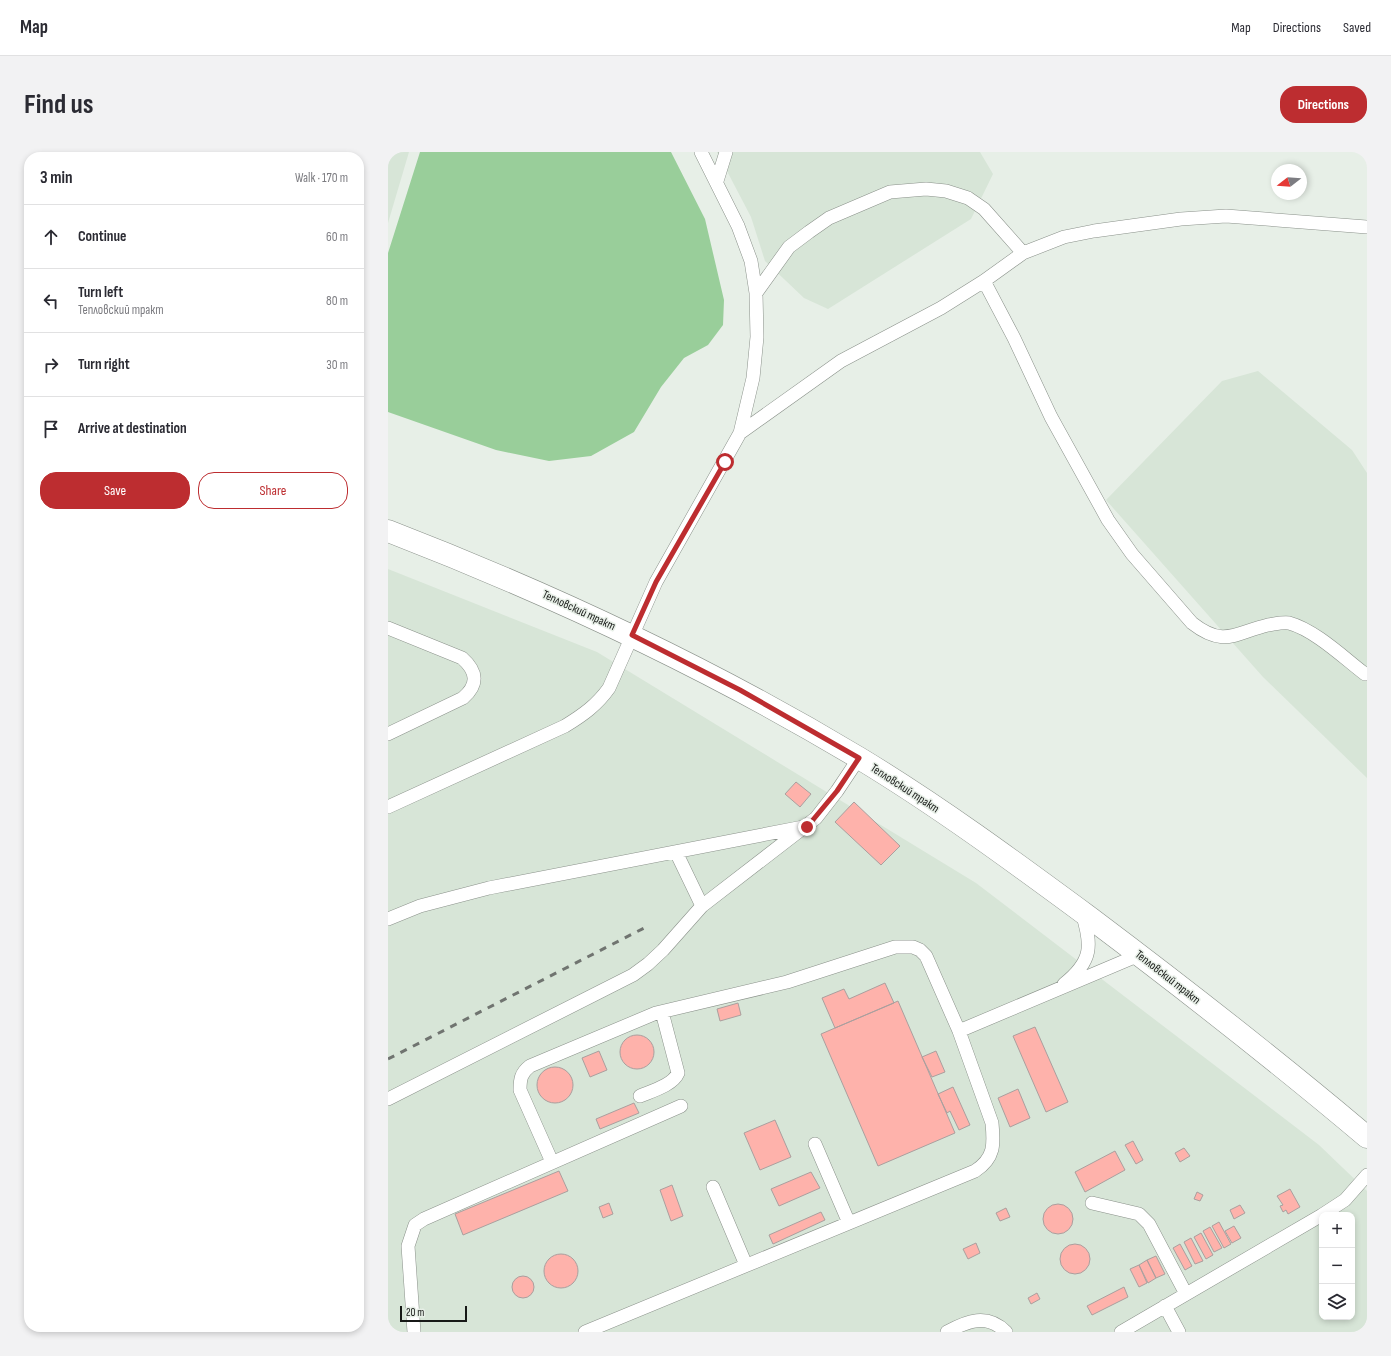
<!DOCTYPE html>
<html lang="en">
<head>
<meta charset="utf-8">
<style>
  body { margin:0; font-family:"Sofia Sans Condensed",sans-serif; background:#f2f2f3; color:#2b2b33 }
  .controls { position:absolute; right:12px; bottom:12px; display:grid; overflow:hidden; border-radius:8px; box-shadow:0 2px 6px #0003 }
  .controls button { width:36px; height:36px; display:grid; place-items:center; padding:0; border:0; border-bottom:1px solid #e1e1e2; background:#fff; color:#2b2b33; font:20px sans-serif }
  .compass { position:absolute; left:883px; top:12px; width:36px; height:36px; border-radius:50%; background:#fff; box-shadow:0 2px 6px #0003; rotate:253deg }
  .scale { position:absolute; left:12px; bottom:10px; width:67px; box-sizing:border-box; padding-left:4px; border:2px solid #171917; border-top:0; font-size:11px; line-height:14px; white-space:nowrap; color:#171917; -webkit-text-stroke:3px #e7efe7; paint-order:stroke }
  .stop { position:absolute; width:12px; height:12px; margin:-9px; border:3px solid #bd2d30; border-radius:50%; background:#fff }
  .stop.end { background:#bd2d30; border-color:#fff; box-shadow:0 1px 4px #0008 }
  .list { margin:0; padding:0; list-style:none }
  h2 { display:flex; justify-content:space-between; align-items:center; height:52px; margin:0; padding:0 16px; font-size:17px }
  h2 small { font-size:13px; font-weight:400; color:#7c7c81 }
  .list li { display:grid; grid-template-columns:26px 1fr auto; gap:12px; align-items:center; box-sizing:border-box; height:64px; padding:0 16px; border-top:1px solid #e1e1e2 }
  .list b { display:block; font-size:15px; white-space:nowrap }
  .list p { margin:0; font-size:13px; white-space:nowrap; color:#7c7c81 }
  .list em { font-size:13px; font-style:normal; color:#7c7c81 }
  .actions { display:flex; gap:8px; padding:12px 16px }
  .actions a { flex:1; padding:9px 0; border:1px solid #bd2d30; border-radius:16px; text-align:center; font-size:14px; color:#bd2d30 }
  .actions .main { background:#bd2d30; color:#fff }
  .icon { flex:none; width:22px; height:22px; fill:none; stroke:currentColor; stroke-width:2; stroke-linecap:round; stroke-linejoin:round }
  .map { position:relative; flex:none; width:979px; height:1180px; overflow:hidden; border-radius:16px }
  header { display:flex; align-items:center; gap:24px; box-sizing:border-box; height:56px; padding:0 20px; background:#fff; border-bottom:1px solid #e1e1e2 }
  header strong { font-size:19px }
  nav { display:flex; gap:22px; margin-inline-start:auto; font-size:14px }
  .intro { display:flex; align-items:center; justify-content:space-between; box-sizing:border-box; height:96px; padding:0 24px }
  h1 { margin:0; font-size:28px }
  .button { padding:10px 18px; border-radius:16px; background:#bd2d30; color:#fff; font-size:14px; font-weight:700 }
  main { display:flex; gap:24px; padding:0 24px }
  aside { flex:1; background:#fff; border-radius:16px; box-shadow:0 2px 6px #0003 }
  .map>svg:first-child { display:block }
  .built { fill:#d7e5d7; fill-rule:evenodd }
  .forest { fill:#99ce9a }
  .building { fill:#feb2ab; stroke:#aa9f9e }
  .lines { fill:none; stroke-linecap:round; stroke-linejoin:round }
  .lane-casing { stroke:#8a918a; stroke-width:14 }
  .primary-casing { stroke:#8a918a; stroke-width:23 }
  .lane { stroke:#fff; stroke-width:13 }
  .primary { stroke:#fff; stroke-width:22 }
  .rail { stroke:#707470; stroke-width:3; stroke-dasharray:7 7; stroke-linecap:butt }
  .route { stroke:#bd2d30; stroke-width:5 }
  .labels { text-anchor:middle; stroke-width:3; stroke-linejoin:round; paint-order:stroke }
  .street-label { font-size:12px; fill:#171917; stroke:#e7efe7 }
</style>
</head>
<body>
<header>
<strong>Map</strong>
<nav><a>Map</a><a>Directions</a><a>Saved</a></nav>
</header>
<div class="intro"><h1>Find us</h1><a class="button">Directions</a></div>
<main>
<aside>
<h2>3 min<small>Walk · 170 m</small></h2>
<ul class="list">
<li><svg class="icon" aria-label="ahead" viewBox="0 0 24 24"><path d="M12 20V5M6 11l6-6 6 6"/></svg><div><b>Continue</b></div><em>60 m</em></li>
<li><svg class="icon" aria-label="left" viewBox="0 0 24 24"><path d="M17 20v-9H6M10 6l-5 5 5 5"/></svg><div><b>Turn left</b><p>Тепловский тракт</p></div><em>80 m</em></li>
<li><svg class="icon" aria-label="right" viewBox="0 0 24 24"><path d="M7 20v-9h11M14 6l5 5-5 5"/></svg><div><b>Turn right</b></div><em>30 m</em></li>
<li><svg class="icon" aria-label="arrive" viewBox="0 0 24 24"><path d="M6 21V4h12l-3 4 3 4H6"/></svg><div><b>Arrive at destination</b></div></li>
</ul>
<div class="actions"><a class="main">Save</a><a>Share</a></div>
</aside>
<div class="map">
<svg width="979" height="1180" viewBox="0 0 979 1180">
  <rect width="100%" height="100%" fill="#e7efe7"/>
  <!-- built -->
  <path class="built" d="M 0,0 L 21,0 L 0,71 Z
    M 329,0 L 592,0 L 605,22 L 583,67 L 440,157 L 416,146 L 377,109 L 363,65 Z
    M 870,219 L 964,298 L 979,321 L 979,626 L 875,525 L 718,348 L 834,229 Z
    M 0,417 L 209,500 L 588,731 L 931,993 L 979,1039 L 979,1180 L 0,1180 ZM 934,1063 L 964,1063 L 964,1165 L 934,1165 Z"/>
  <!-- forest -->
  <path class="forest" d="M 32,0 L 283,0 L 317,67 L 336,148 L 335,173 L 320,193 L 296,206 L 273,235 L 246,280 L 203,304 L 161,309 L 108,298 L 0,260 L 0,101 Z"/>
  <!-- building -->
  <path class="building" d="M 408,630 L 423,642 L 412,655 L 397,642 Z
    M 466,650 L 512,694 L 493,713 L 447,670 Z
    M 497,831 L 506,851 L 447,876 L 434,846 L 456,837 L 461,847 Z
    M 510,849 L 567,981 L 490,1014 L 433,882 Z
    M 350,851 L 353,863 L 332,869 L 329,857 Z
    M 647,875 L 680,950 L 658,960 L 625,884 Z
    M232 900a17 17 0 1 1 34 0a17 17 0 1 1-34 0Z
    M 211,899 L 219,918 L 202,925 L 194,906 Z
    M 548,899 L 557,920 L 544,925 L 534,905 Z
    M149 933a18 18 0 1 1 36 0a18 18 0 1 1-36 0Z
    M 565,935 L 582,973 L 571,978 L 562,959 L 559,961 L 550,942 Z
    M 630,937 L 642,966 L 622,975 L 610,946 Z
    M 246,951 L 251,961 L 212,977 L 208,967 Z
    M 387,968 L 403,1005 L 372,1018 L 356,981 Z
    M 745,989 L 755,1008 L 748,1012 L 737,993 Z
    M 796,996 L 802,1004 L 792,1010 L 787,1001 Z
    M 727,999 L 737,1018 L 697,1040 L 687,1020 Z
    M 171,1019 L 180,1039 L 75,1083 L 67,1062 Z
    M 423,1020 L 432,1036 L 391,1054 L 383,1037 Z
    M 284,1033 L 295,1064 L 283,1069 L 272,1038 Z
    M 902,1037 L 912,1055 L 900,1062 L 898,1058 L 895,1060 L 892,1054 L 895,1053 L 889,1044 Z
    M 809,1040 L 815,1043 L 812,1049 L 806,1047 Z
    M 221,1051 L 225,1062 L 215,1066 L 211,1055 Z
    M655 1067a15 15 0 1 1 30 0a15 15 0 1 1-30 0Z
    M 852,1053 L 857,1061 L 846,1067 L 842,1058 Z
    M 618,1056 L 622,1065 L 612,1069 L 608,1061 Z
    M 433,1060 L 437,1068 L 385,1092 L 381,1083 Z
    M 831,1070 L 843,1092 L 836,1096 L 824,1074 Z
    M 846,1074 L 853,1086 L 844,1091 L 837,1079 Z
    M 822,1075 L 834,1096 L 826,1100 L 815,1079 Z
    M 813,1081 L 825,1103 L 818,1107 L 806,1085 Z
    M 803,1086 L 815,1109 L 807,1112 L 796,1090 Z
    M 588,1091 L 592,1101 L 580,1107 L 575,1097 Z
    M 792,1092 L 804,1114 L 797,1118 L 785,1096 Z
    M672 1107a15 15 0 1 1 30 0a15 15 0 1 1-30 0Z
    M156 1119a17 17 0 1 1 34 0a17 17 0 1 1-34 0Z
    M 768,1104 L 777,1122 L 768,1126 L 759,1108 Z
    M 759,1108 L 768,1126 L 760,1131 L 751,1113 Z
    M 751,1113 L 759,1131 L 751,1135 L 742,1117 Z
    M124 1135a11 11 0 1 1 22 0a11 11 0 1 1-22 0Z
    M 736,1135 L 740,1145 L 704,1163 L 699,1154 Z
    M 649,1141 L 652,1147 L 643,1152 L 640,1146 Z"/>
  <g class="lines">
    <defs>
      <path id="lane" d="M 329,29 L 338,0
        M 596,129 L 626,186 L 663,265 L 720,368 L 744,402 L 804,471 C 836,496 847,481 880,473 C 887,472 895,470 901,471 C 927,478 956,506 977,522
        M 368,141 L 401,95 L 421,80 L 441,66 L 502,40 L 538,37 L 558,39 L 580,46 L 596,57 L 635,101
        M 352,281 L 453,209 L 553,156 L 596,129 L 635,101 L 676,85 L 706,79 L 793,67 L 838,64 L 979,75
        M 0,476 L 74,506 C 90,520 90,533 75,546 L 0,582
        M 0,655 L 177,574 C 195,563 209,553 221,536 L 268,430 L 352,281 L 365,226 L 369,185 L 368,141 L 363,109 L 350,74 L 313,0
        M 288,700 L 314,754
        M 0,767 L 32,754 L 101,736 L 415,675
        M 676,832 C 705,809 704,793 694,761
        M 571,879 L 751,803
        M 252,944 C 264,939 285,933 290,921 L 274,860
        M 0,947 L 245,823 L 260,812 L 275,798 L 314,754 L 428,666 L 449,639 L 471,606
        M 427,992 L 461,1071
        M 164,1010 L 132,938 C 132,927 133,921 142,914 L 268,861 L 399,830 L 507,795 L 525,795 L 532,798 L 538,804 L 571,879 L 604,971 C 606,992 607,1006 587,1019 L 197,1180
        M 325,1035 L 358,1113
        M 704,1051 L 751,1062 L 761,1072 L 798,1142
        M 934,1063 L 957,1048 L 979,1023
        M 777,1154 L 791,1180
        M 26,1180 L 20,1094 L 27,1073 L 36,1067 L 293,954
        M 559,1180 C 579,1169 599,1161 618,1180
        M 733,1180 L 934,1063"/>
      <path id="primary" d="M 0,379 C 163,442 321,516 471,606 C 552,655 629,712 705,768 C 798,838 890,910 979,985"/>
    </defs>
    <!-- lane casing -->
    <use href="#lane" class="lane-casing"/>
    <!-- primary casing -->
    <use href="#primary" class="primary-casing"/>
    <!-- lane -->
    <use href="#lane" class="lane"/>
    <!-- primary -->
    <use href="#primary" class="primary"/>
    <!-- rail -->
    <path class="rail" d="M 0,907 L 260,774"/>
  </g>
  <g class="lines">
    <!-- route -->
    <path class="route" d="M 337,310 L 268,430 L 244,483 L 352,538 L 471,606 L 449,639 L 419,675"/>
  </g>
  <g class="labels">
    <!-- street labels -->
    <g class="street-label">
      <text transform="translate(191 458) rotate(25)" y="4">Тепловский тракт</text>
      <text transform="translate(517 636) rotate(33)" y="4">Тепловский тракт</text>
      <text transform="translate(780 825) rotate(38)" y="4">Тепловский тракт</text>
    </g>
  </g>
</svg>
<div class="controls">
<button>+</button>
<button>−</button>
<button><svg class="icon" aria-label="layers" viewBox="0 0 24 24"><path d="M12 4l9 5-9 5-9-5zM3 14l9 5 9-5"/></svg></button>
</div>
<svg class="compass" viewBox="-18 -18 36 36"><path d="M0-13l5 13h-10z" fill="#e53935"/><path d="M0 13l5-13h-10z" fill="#7c7c81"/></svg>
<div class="scale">20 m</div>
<div class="stop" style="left:337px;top:310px"></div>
<div class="stop end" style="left:419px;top:675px"></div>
</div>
</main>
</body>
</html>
